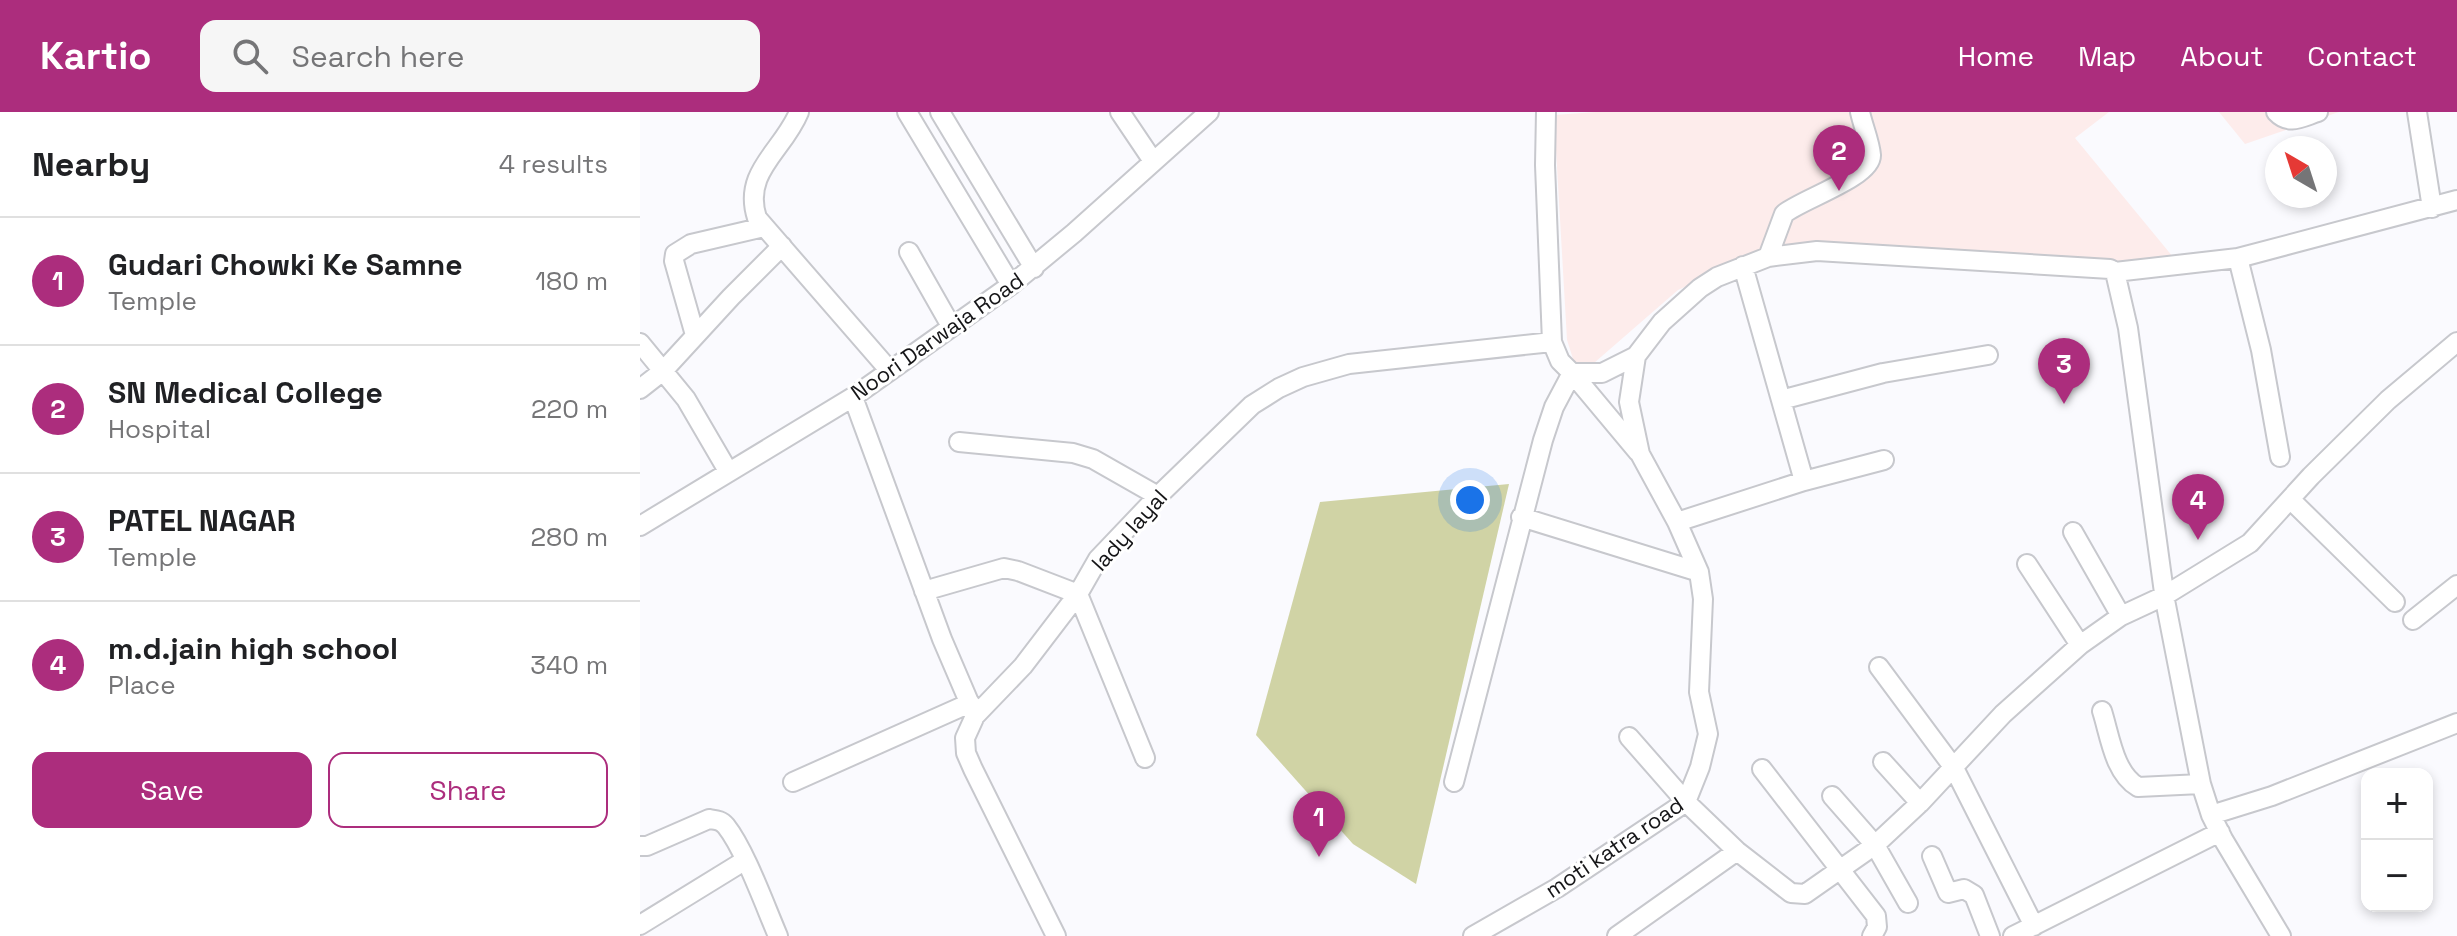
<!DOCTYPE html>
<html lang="en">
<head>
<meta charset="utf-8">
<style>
  body { margin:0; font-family:"Space Grotesk",sans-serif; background:#f6f6f6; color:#202124 }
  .controls { position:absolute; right:24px; bottom:24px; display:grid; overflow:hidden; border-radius:16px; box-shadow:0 4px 12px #0003 }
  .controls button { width:72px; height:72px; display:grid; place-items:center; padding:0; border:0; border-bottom:2px solid #e0e0e0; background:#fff; color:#202124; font:40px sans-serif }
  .compass { position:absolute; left:1625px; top:24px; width:72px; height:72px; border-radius:50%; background:#fff; box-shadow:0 4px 12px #0003; rotate:321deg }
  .you { position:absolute; left:830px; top:388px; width:28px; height:28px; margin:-20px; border:6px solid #fff; border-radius:50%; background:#1a73e8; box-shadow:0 0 0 12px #1a73e833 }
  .badge { display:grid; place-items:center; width:52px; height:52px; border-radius:50%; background:#ac2d7d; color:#fff; font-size:26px; font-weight:700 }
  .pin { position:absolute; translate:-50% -66px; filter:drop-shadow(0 2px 4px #0008) }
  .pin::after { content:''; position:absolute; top:42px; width:28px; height:24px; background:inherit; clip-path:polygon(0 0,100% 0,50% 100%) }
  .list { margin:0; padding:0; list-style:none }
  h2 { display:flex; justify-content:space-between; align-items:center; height:104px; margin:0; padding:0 32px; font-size:34px }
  h2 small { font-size:26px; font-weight:400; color:#757577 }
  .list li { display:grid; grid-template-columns:52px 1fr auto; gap:24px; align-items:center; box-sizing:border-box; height:128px; padding:0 32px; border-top:2px solid #e0e0e0 }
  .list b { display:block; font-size:30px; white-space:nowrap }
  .list p { margin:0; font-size:26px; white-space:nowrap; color:#757577 }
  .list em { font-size:26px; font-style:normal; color:#757577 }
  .actions { display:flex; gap:16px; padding:24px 32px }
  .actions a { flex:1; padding:18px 0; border:2px solid #ac2d7d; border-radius:16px; text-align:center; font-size:28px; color:#ac2d7d }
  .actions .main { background:#ac2d7d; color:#fff }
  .icon { flex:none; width:44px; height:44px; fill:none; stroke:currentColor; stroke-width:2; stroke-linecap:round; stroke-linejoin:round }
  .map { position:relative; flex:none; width:1817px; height:824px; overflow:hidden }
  header { display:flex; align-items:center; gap:48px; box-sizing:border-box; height:112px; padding:0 40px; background:#ac2d7d; color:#fff }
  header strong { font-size:38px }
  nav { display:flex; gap:44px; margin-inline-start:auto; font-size:28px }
  .search { width:560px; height:72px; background:#f6f6f6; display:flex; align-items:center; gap:20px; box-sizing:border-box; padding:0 28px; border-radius:16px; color:#757577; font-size:30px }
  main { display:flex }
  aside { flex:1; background:#fff }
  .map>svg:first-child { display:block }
  .medical { fill:#fdeceb }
  .green { fill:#d0d3a5 }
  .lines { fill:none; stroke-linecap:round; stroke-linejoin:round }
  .minor-casing { stroke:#c7c8cd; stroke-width:22 }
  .minor { stroke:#fff; stroke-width:18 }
  .labels { text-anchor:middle; stroke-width:6; stroke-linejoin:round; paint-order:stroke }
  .street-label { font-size:22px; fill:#151517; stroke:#fff }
</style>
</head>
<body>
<header>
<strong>Kartio</strong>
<div class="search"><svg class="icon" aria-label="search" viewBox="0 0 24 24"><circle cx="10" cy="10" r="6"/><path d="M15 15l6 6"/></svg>Search here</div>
<nav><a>Home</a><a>Map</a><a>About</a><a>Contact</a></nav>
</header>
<main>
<aside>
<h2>Nearby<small>4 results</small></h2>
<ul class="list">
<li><span class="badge">1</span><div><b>Gudari Chowki Ke Samne</b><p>Temple</p></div><em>180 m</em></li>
<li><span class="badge">2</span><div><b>SN Medical College</b><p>Hospital</p></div><em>220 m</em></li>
<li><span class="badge">3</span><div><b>PATEL NAGAR</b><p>Temple</p></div><em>280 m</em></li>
<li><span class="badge">4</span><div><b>m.d.jain high school</b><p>Place</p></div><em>340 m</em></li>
</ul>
<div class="actions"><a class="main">Save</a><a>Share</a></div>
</aside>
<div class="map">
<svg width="1817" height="824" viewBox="0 0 1817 824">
  <rect width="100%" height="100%" fill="#fafafe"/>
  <!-- medical -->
  <path class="medical" d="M 956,0 L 1469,0 L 1435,26 L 1538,151 L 1493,157 L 1120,140 L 1038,178 L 954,251 L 934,250 L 927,228 L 914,3 Z
    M 1579,0 L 1699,0 L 1605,32 Z"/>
  <!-- green -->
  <path class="green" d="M 869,372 L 776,772 L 713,732 L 616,623 L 680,390 Z"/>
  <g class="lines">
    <defs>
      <path id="minor" d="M 159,0 C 143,39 102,60 117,106 L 250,259
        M 267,0 L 371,173
        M 300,0 L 394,156
        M 480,0 L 513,49
        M 906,0 L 905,53 L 912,230 L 920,249 L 932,261 L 962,261 L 996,244 L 1022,210 L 1060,176 L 1077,165 L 1128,145 L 1177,139 L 1470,157 L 1475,160 L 1488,216 L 1525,488 L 1561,672 L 1571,703 L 1583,727 L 1641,824
        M 1636,0 C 1649,14 1662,5 1678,0
        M 1777,0 L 1792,96
        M 269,140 L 311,214
        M 1128,145 L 1144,102 C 1160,88 1232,65 1231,43 C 1230,30 1223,14 1220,0
        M 1598,146 L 1621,238 L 1640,345
        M 1103,154 L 1164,369
        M 1475,160 L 1598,146 L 1817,88
        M 55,223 L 34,149 L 35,142 L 51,132 L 124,115
        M 0,231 L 46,287 L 88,359
        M 0,277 L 23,259 L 91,185 L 142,134
        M 213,285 L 302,527 L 335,604
        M 1141,288 L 1243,261 L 1348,243
        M 319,330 L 433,341 L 453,347 L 518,384
        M 1651,388 L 1755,490
        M 881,405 L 1059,460
        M 1037,410 L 1164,369 L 1244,348
        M 0,414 L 213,285 L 371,173 L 434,121 L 569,0
        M 1433,420 L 1481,504
        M 1387,452 L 1440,533
        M 284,479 L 364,456 L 378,459 L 438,482 L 505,646
        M 1773,508 L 1817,473
        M 1239,555 L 1314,656 L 1394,814
        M 1462,599 C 1470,624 1474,661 1498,675 L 1561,672
        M 989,625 L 1046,690 L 1097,739 L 1151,781 L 1165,782 L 1235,733 L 1280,691 L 1363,602 L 1440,533 L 1481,504 L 1524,484 L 1610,431 L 1671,364 L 1748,288 L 1817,230
        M 1243,650 L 1280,691
        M 1122,657 L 1236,804 L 1237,815 L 1232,824
        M 153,670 L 330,591
        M 814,670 L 903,328 L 914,295 L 932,261 L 998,340
        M 1192,684 L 1235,733 L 1268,791
        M 1571,703 L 1632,684 L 1817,611
        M 0,734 L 7,734 L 69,707 C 76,708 81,708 86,714 C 105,738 125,794 138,824
        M 1292,744 L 1308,781 L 1324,777 L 1334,783 L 1350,824
        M 0,813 L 104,749
        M 416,824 L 333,657 L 326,641 L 325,626 L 335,604 L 383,554 L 438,482 L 458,447 L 518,384 L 612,293 L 639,276 L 663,265 L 709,252 L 912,230
        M 833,824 L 917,776 L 1046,690 L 1060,655 L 1068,622 L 1059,580 L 1063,487 L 1059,460 L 1037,410 L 1000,342 L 989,290 L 996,244
        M 977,824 L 1097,739
        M 1373,824 L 1580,720"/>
    </defs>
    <!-- minor casing -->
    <use href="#minor" class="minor-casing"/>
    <!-- minor -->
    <use href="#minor" class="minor"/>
  </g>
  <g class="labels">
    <!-- street labels -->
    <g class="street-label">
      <text transform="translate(297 224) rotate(-35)" y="8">Noori Darwaja Road</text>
      <text transform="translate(489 418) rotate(-48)" y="8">lady layal</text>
      <text transform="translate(974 735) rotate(-34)" y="8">moti katra road</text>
    </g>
  </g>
</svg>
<div class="controls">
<button>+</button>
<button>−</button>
</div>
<svg class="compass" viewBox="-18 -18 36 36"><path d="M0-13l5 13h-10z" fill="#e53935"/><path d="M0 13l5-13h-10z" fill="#757577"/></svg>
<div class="you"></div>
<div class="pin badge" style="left:679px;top:745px">1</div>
<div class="pin badge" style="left:1199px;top:79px">2</div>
<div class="pin badge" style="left:1424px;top:292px">3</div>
<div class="pin badge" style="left:1558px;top:428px">4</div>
</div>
</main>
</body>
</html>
